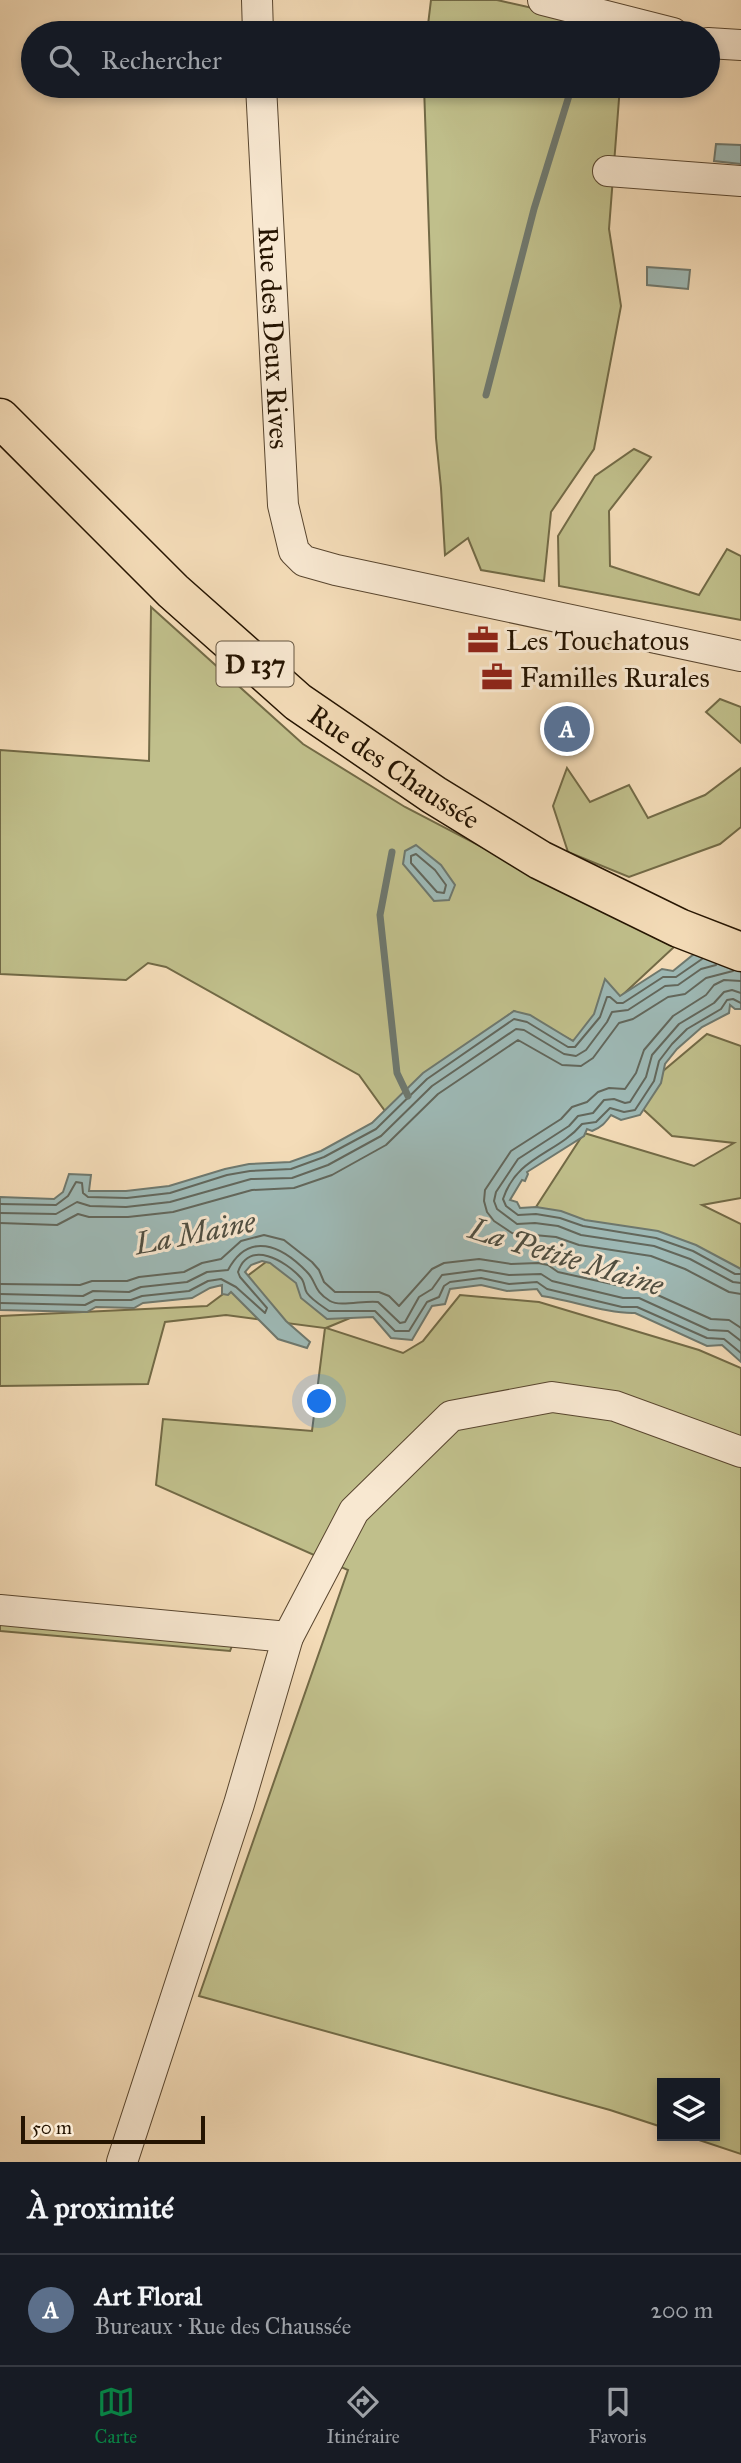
<!DOCTYPE html>
<html lang="fr">
<head>
<meta charset="utf-8">
<style>
  body { margin:0; font-family:"IM FELL Great Primer",serif; background:#242831; color:#f1f3f6 }
  .controls { position:absolute; right:21px; bottom:21px; display:grid; overflow:hidden; border-radius:0px; box-shadow:0 4px 10px #0003 }
  .controls button { width:63px; height:63px; display:grid; place-items:center; padding:0; border:0; border-bottom:2px solid #363941; background:#171b24; color:#f1f3f6; font:35px sans-serif }
  .scale { position:absolute; left:21px; bottom:18px; width:184px; box-sizing:border-box; padding-left:7px; border:4px solid #251401; border-top:0; font-size:19px; line-height:24px; white-space:nowrap; color:#251401; -webkit-text-stroke:5px #f8e8d1; paint-order:stroke }
  .you { position:absolute; left:320px; top:1402px; width:24px; height:24px; margin:-18px; border:5px solid #fff; border-radius:50%; background:#1a73e8; box-shadow:0 0 0 10px #1a73e833 }
  .badge { display:grid; place-items:center; width:46px; height:46px; border-radius:50%; background:#0b8043; color:#fff; font-size:23px; font-weight:700 }
  .pin { position:absolute; translate:-50% -50%; border:4px solid #fff; box-shadow:0 2px 7px #0006 }
  .list { margin:0; padding:0; list-style:none }
  h2 { display:flex; justify-content:space-between; align-items:center; height:91px; margin:0; padding:0 28px; font-size:30px }
  h2 small { font-size:23px; font-weight:400; color:#9ea1a6 }
  .list li { display:grid; grid-template-columns:46px 1fr auto; gap:21px; align-items:center; box-sizing:border-box; height:112px; padding:0 28px; border-top:2px solid #363941 }
  .list b { display:block; font-size:26px; white-space:nowrap }
  .list p { margin:0; font-size:23px; white-space:nowrap; color:#9ea1a6 }
  .list em { font-size:23px; font-style:normal; color:#9ea1a6 }
  .icon { flex:none; width:38px; height:38px; fill:none; stroke:currentColor; stroke-width:2; stroke-linecap:round; stroke-linejoin:round }
  .map { position:relative; flex:none; width:741px; height:2162px; overflow:hidden }
  .search { position:absolute; background:#171b24; box-shadow:0 4px 10px #0003; left:21px; right:21px; top:21px; height:77px; display:flex; align-items:center; gap:18px; box-sizing:border-box; padding:0 24px; border-radius:38px; color:#9ea1a6; font-size:26px }
  .sheet { height:203px; background:#171b24 }
  nav { display:flex; justify-content:space-around; align-items:center; box-sizing:border-box; height:98px; border-top:2px solid #363941; background:#171b24; font-size:19px; color:#9ea1a6 }
  nav a { display:grid; justify-items:center; gap:4px }
  nav .on { color:#0b8043 }
  .map>svg:first-child { display:block }
  .green { fill:#c0bf8b; stroke:#726a46; stroke-width:2 }
  .water { fill:#9ebab7; stroke:#6e786e; stroke-width:2 }
  .lines { fill:none; stroke-linecap:round; stroke-linejoin:round }
  .shore { stroke:#62675c; stroke-width:2 }
  .stream { stroke:#6e786e; stroke-width:7 }
  .street-casing { stroke:#59462f; stroke-width:32 }
  .primary-casing { stroke:#251401; stroke-width:41 }
  .street { stroke:#f8e8d1; stroke-width:30 }
  .primary { stroke:#f4dcb8; stroke-width:38 }
  .labels { text-anchor:middle; stroke-width:6; stroke-linejoin:round; paint-order:stroke }
  .shield { fill:#f8e8d1; stroke:#64543f; stroke-width:2 }
  .shield-label { font-size:26px; font-weight:bold; fill:#251401 }
  .street-label { font-size:28px; fill:#251401; stroke:#f8e8d1 }
  .poi-label { font-size:28px; fill:#251401; stroke:#f8e8d1; text-anchor:start }
  .water-label { font-size:30px; font-style:italic; fill:#4f4e41; stroke:#f8e8d1 }
</style>
</head>
<body>
<div class="map">
<svg width="741" height="2162" viewBox="0 0 741 2162">
  <rect width="100%" height="100%" fill="#f4dcb8"/>
  <filter id="stains"><feTurbulence type="fractalNoise" baseFrequency=".00286" numOctaves="4"/><feColorMatrix values="0 0 0 0 .2 0 0 0 0 .09 0 0 0 0 .02 0 0 0 .5 -.17"/></filter>
  <radialGradient id="worn" r=".72"><stop offset=".6" stop-color="#630" stop-opacity="0"/><stop offset="1" stop-color="#630" stop-opacity=".3"/></radialGradient>
  <!-- green -->
  <path class="green" d="M 431,0 L 497,0 L 586,20 L 624,33 L 427,33 Z
    M 424,86 L 620,86 L 609,229 L 621,306 L 594,449 L 551,512 L 544,581 L 481,570 L 468,538 L 445,555 L 441,488 L 436,438 Z
    M 634,449 L 651,457 L 609,511 L 610,566 L 699,595 L 727,549 L 741,556 L 741,620 L 559,586 L 558,536 L 595,476 Z
    M 151,607 L 303,744 L 405,807 L 674,947 L 573,1041 L 514,1011 L 385,1111 L 359,1075 L 166,967 L 148,963 L 126,980 L 0,974 L 0,750 L 149,761 Z
    M 720,699 L 741,707 L 741,743 L 706,712 Z
    M 567,768 L 590,802 L 629,785 L 648,818 L 705,795 L 741,768 L 741,827 L 720,844 L 629,877 L 568,852 L 553,806 Z
    M 707,1034 L 741,1046 L 741,1198 L 702,1205 L 741,1224 L 741,1276 L 536,1207 L 584,1133 L 694,1166 L 734,1143 L 672,1136 L 631,1098 Z
    M 278,1253 L 389,1302 L 326,1328 L 403,1353 L 423,1341 L 460,1295 L 539,1302 L 699,1350 L 741,1368 L 741,2154 L 687,2136 L 715,2136 L 715,2083 L 662,2083 L 662,2127 L 610,2110 L 199,1996 L 348,1570 L 156,1485 L 163,1419 L 312,1431 L 325,1328 L 226,1315 L 165,1322 L 148,1384 L 0,1386 L 0,1316 L 207,1306 Z
    M 0,1598 L 241,1623 L 230,1651 L 0,1631 Z"/>
  <!-- water -->
  <path class="water" d="M 716,144 L 741,145 L 741,164 L 714,161 Z
    M 647,267 L 690,270 L 688,289 L 647,285 Z
    M 416,845 L 441,865 L 455,885 L 449,900 L 434,901 L 403,864 L 405,851 Z
    M 741,942 L 741,1009 L 735,1009 L 730,1005 L 729,1013 L 702,1027 L 677,1049 L 665,1064 L 661,1083 L 640,1115 L 621,1120 L 611,1115 C 605,1123 602,1127 592,1131 L 587,1129 L 584,1136 L 527,1172 L 528,1174 L 525,1181 L 522,1180 L 510,1200 L 517,1202 L 520,1208 L 536,1207 L 561,1211 L 585,1220 L 658,1231 L 696,1245 L 741,1269 L 741,1362 L 722,1345 L 707,1346 L 635,1313 C 608,1314 570,1300 542,1296 L 537,1289 L 507,1291 L 481,1285 L 450,1289 L 445,1304 L 432,1306 L 412,1340 L 391,1338 L 373,1317 L 327,1319 L 301,1298 L 296,1283 L 270,1263 L 262,1261 L 251,1265 L 245,1272 L 286,1321 L 310,1342 L 307,1348 L 278,1339 L 231,1292 L 228,1295 L 222,1294 L 222,1285 L 210,1288 L 192,1298 L 143,1303 L 134,1308 L 96,1307 L 87,1312 L 0,1310 L 0,1197 L 54,1199 L 63,1192 L 69,1174 L 91,1175 L 89,1191 L 126,1191 L 169,1186 L 225,1169 L 249,1164 L 290,1162 L 321,1151 L 372,1123 L 423,1073 L 514,1011 L 530,1015 L 573,1041 L 594,1014 L 605,979 L 620,996 L 662,969 L 673,971 L 694,954 Z"/>
  <g class="lines">
    <!-- shore -->
    <path class="shore" d="M 416,854 L 435,870 L 446,885 L 444,893 L 437,892 L 411,863 L 411,856 Z
      M 741,981 L 724,980 L 714,985 L 706,995 L 673,1016 L 644,1050 L 636,1073 L 625,1089 L 609,1088 L 598,1092 L 587,1102 L 572,1107 L 561,1119 L 511,1151 L 485,1190 L 484,1201 L 487,1212 L 494,1221 L 512,1233 L 556,1237 L 579,1245 L 651,1256 L 685,1269 L 729,1292 L 741,1294
      M 741,993 L 732,990 L 724,992 L 714,1003 L 679,1024 L 652,1055 L 646,1077 L 630,1102 L 625,1103 L 614,1099 L 604,1100 L 593,1113 L 578,1116 L 569,1126 L 518,1159 L 496,1192 L 494,1201 L 497,1209 L 517,1224 L 535,1223 L 558,1226 L 581,1235 L 654,1246 L 690,1259 L 733,1282 L 741,1283
      M 741,1003 L 733,999 L 727,1000 L 721,1009 L 687,1029 L 672,1044 L 659,1061 L 654,1081 L 635,1110 L 624,1112 L 610,1108 L 596,1122 L 582,1124 C 557,1154 517,1156 503,1199 L 506,1206 L 518,1215 L 536,1214 L 560,1218 L 583,1226 L 656,1238 L 693,1251 L 735,1274 L 741,1274
      M 0,1204 L 56,1205 L 68,1196 L 76,1182 L 82,1183 L 83,1193 L 88,1197 L 127,1198 L 170,1193 L 227,1175 L 250,1171 L 291,1169 L 324,1157 L 376,1129 L 427,1079 L 514,1019 L 527,1022 L 568,1047 L 575,1047 L 600,1017 L 607,997 L 610,997 L 617,1003 L 623,1003 L 663,977 L 676,977 L 702,959
      M 0,1213 L 56,1214 L 77,1202 L 90,1206 L 126,1207 L 170,1202 L 251,1179 L 292,1178 L 328,1165 L 381,1136 L 432,1086 L 516,1029 L 524,1030 L 564,1054 L 576,1056 L 586,1050 L 607,1022 L 612,1012 L 628,1010 L 665,986 L 678,985 L 701,969 L 716,965
      M 0,1223 L 57,1225 L 78,1214 L 89,1217 L 128,1217 L 173,1212 L 252,1190 L 294,1188 L 332,1175 L 386,1145 L 438,1094 L 518,1040 L 562,1065 L 581,1066 L 593,1058 L 619,1023 L 633,1019 L 668,997 L 685,994 L 706,978 L 733,971
      M 0,1284 L 80,1285 L 92,1281 L 127,1281 L 139,1277 L 184,1272 L 202,1263 L 221,1259 L 241,1241 L 264,1235 L 284,1240 L 312,1262 L 319,1270 L 324,1282 L 335,1292 L 379,1292 L 389,1296 L 399,1306 L 432,1269 L 444,1263 L 479,1259 L 511,1264 L 538,1263 L 548,1265 L 558,1272 L 625,1287 L 642,1288 L 711,1319 L 729,1320 L 741,1328
      M 0,1294 L 83,1296 L 93,1291 L 129,1292 L 141,1287 L 187,1282 L 207,1272 L 228,1270 C 249,1231 281,1245 307,1272 C 317,1282 313,1291 330,1301 C 340,1307 365,1300 378,1302 L 400,1323 L 405,1322 L 419,1297 L 432,1289 L 442,1275 L 480,1270 L 509,1275 L 541,1274 L 552,1281 L 623,1298 L 639,1298 L 709,1330 L 728,1331 L 741,1341
      M 0,1303 L 85,1305 L 95,1300 L 131,1300 L 142,1296 L 189,1291 L 208,1281 L 221,1279 L 236,1287 L 265,1313 L 267,1308 L 240,1277 L 238,1272 C 249,1239 286,1261 301,1278 C 305,1282 304,1289 307,1293 C 312,1300 322,1306 329,1311 L 375,1311 L 395,1331 L 409,1331 L 427,1302 L 439,1297 L 444,1286 L 450,1282 L 481,1278 L 509,1284 L 537,1282 L 547,1289 L 622,1307 L 637,1307 L 707,1338 L 724,1339 L 741,1353"/>
    <!-- stream -->
    <path class="stream" d="M 486,395 L 534,209 L 572,86
      M 392,852 L 380,915 L 397,1073 L 408,1096"/>
    <defs>
      <g id="street">
        <path d="M 257,0 L 258,33"/>
        <path d="M 543,0 L 673,33"/>
        <path d="M 708,43 L 741,45"/>
        <path id="s1" d="M 261,86 L 283,505 L 294,551 L 304,561 L 336,570 L 741,656"/>
        <path d="M 608,171 L 741,181"/>
        <path d="M 0,1610 L 288,1637"/>
        <path d="M 122,2162 L 239,1804 L 288,1637 L 354,1511 L 451,1416 L 552,1397 L 615,1406 L 741,1452"/>
      </g>
      <g id="primary">
        <path id="s2" d="M 0,418 L 173,591 L 298,702 L 434,795 L 540,860 L 679,928 L 741,952"/>
      </g>
    </defs>
    <!-- street casing -->
    <use href="#street" class="street-casing"/>
    <!-- primary casing -->
    <use href="#primary" class="primary-casing"/>
    <!-- street -->
    <use href="#street" class="street"/>
    <!-- primary -->
    <use href="#primary" class="primary"/>
  </g>
  <!-- icons -->
  <defs>
    <symbol id="office-bare" viewBox="-9 -9 18 18"><path d="M-6-3h4V-5.5h4V-3h4V5H-6ZM-1-4.5V-3h2v-1.5ZM-6 0V1H6V0Z" fill="#8f2418" stroke="#f8e8d1" stroke-width="2.5" paint-order="stroke"/></symbol>
  </defs>
  <g fill-rule="evenodd">
    <use href="#office-bare" x="461" y="618" width="44" height="44"/>
    <use href="#office-bare" x="475" y="655" width="44" height="44"/>
  </g>
  <g class="labels">
    <!-- shield labels -->
    <rect class="shield" x="216.5" y="641.5" width="77" height="45" rx="5"/>
    <g class="shield-label">
      <text x="255" y="673">D 137</text>
    </g>
    <!-- street labels -->
    <g class="street-label">
      <text dy="10" stroke="none"><textPath href="#s1" startOffset="252">Rue des Deux Rives</textPath></text>
      <text dy="10" stroke="none"><textPath href="#s2" startOffset="528">Rue des Chaussée</textPath></text>
    </g>
    <!-- poi labels -->
    <g class="poi-label">
      <text x="506" y="650">Les Touchatous</text>
      <text x="520" y="687">Familles Rurales</text>
    </g>
    <!-- water labels -->
    <g class="water-label">
      <text transform="translate(195 1233) rotate(-11)" y="10">La Maine</text>
      <text transform="translate(566 1257) rotate(17)" y="10">La Petite Maine</text>
    </g>
  </g>
  <rect width="100%" height="100%" filter="url(#stains)"/>
  <rect width="100%" height="100%" fill="url(#worn)"/>
</svg>
<div class="controls">
<button><svg class="icon" aria-label="layers" viewBox="0 0 24 24"><path d="M12 4l9 5-9 5-9-5zM3 14l9 5 9-5"/></svg></button>
</div>
<div class="scale">50 m</div>
<div class="you"></div>
<div class="pin badge" style="left:567px;top:729px;background:#5c6f8a">A</div>
<div class="search"><svg class="icon" aria-label="search" viewBox="0 0 24 24"><circle cx="10" cy="10" r="6"/><path d="M15 15l6 6"/></svg>Rechercher</div>
</div>
<section class="sheet">
<h2>À proximité<small></small></h2>
<ul class="list">
<li><span class="badge" style="background:#5c6f8a">A</span><div><b>Art Floral</b><p>Bureaux · Rue des Chaussée</p></div><em>200 m</em></li>
</ul>
</section>
<nav>
<a class="on"><svg class="icon" aria-label="map" viewBox="0 0 24 24"><path d="M3 6l6-2 6 2 6-2v14l-6 2-6-2-6 2zM9 4v14M15 6v14"/></svg>Carte</a>
<a><svg class="icon" aria-label="directions" viewBox="0 0 24 24"><path d="M12 3l9 9-9 9-9-9zM9 14v-3h6M13 9l2 2-2 2"/></svg>Itinéraire</a>
<a><svg class="icon" aria-label="saved" viewBox="0 0 24 24"><path d="M7 4h10v16l-5-4-5 4z"/></svg>Favoris</a>
</nav>
</body>
</html>
